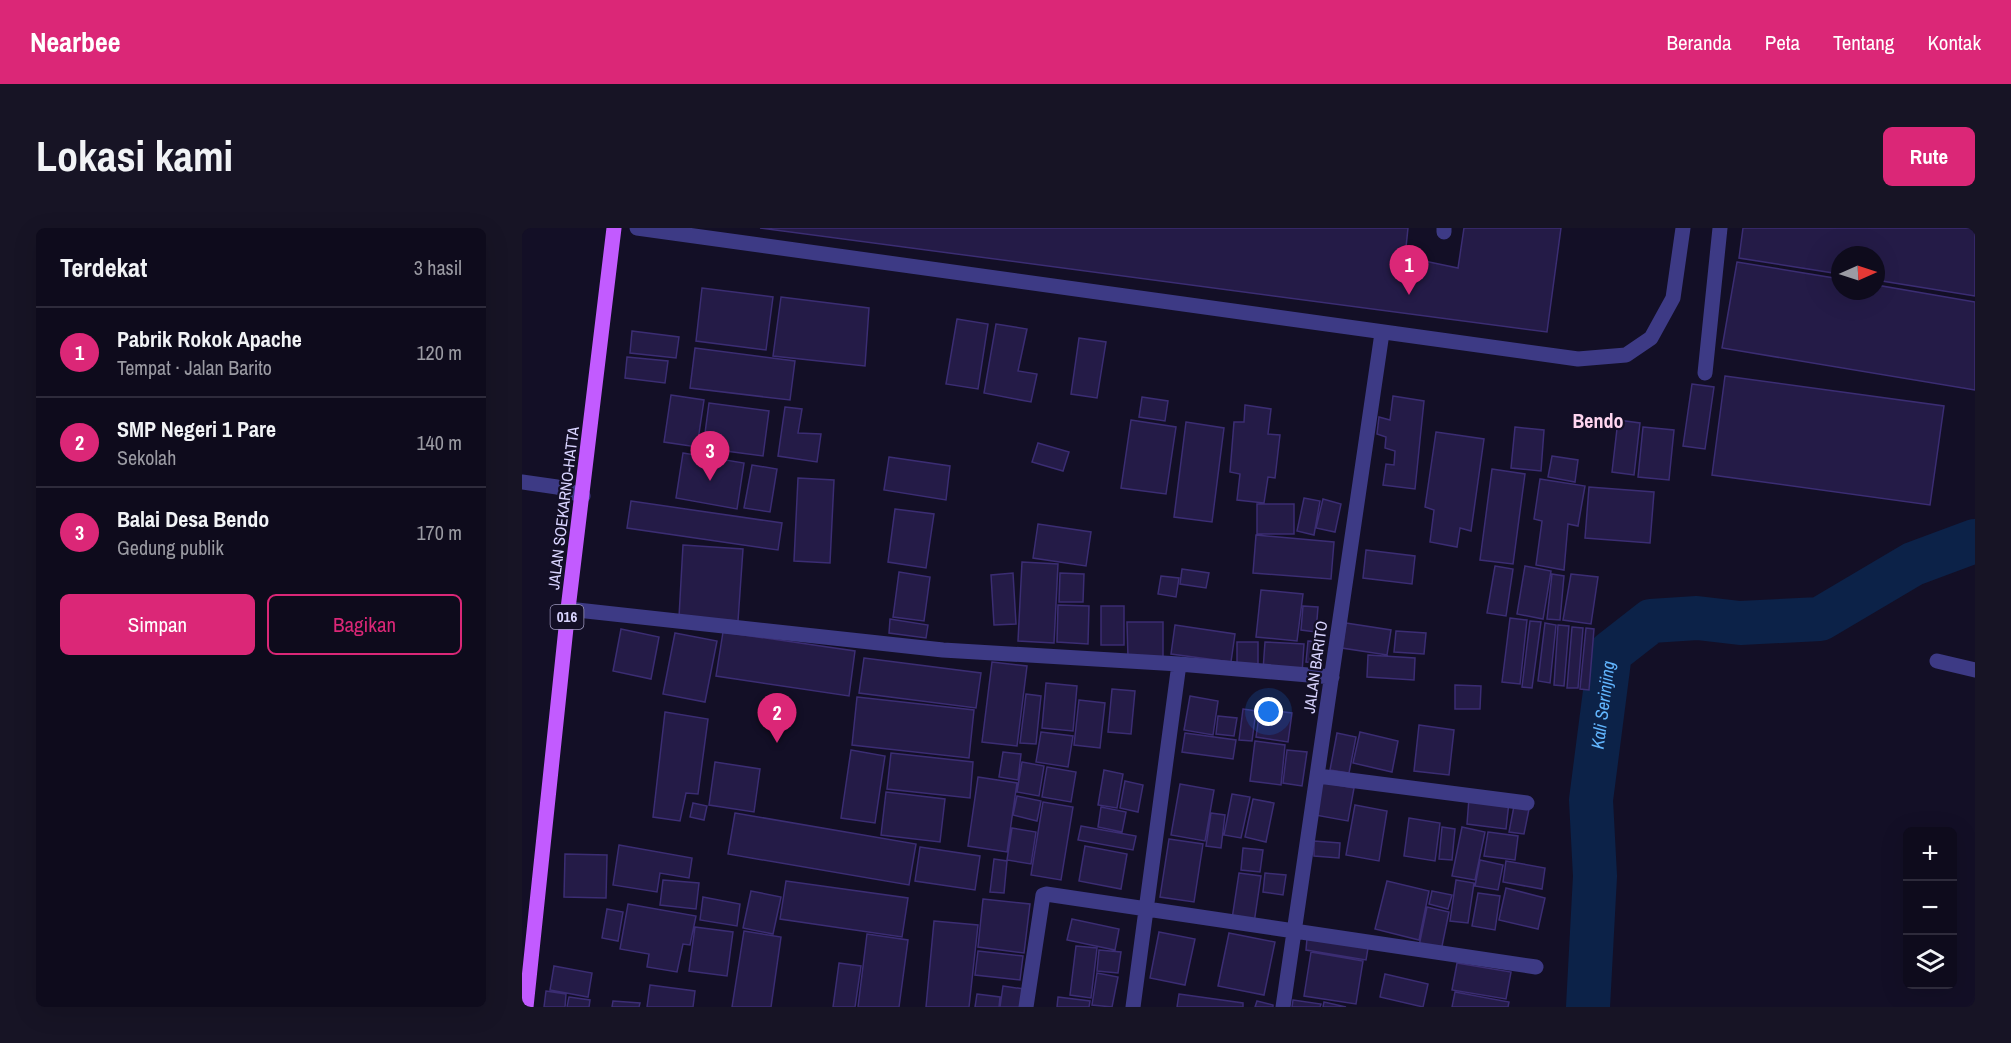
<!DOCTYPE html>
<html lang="id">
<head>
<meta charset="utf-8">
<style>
  body { margin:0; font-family:"Archivo Narrow",sans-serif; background:#171425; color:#f1f3f6 }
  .controls { position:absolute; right:18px; bottom:18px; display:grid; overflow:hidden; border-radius:9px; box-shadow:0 6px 24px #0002 }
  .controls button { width:54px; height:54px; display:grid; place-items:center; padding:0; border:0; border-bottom:2px solid #2e2b3b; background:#0e0b1c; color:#f1f3f6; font:30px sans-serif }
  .compass { position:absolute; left:1309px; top:18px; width:54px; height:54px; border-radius:50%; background:#0e0b1c; box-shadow:0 6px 24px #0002; rotate:87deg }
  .you { position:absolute; left:747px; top:484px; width:21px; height:21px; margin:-15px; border:4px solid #fff; border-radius:50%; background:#1a73e8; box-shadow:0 0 0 9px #1a73e833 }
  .badge { display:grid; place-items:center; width:39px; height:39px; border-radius:50%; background:#db2777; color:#fff; font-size:20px; font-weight:700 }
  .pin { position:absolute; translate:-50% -50px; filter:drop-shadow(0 2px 3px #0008) }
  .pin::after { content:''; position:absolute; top:32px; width:21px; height:18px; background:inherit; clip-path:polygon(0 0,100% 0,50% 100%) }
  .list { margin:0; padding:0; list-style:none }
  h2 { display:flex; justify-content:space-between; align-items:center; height:78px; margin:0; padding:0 24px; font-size:26px }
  h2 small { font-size:20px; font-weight:400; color:#9b9ba3 }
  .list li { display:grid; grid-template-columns:39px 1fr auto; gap:18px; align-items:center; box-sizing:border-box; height:90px; padding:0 24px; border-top:2px solid #2e2b3b }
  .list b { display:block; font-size:22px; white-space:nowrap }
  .list p { margin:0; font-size:20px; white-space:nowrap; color:#9b9ba3 }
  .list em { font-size:20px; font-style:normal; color:#9b9ba3 }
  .actions { display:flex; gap:12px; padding:18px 24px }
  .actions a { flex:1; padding:14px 0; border:2px solid #db2777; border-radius:9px; text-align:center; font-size:21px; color:#db2777 }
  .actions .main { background:#db2777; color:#fff }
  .icon { flex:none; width:33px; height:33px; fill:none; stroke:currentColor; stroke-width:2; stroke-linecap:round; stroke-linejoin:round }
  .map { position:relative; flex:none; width:1453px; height:779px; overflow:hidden; border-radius:9px }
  header { display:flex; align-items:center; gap:36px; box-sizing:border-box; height:84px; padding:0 30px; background:#db2777; color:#fff }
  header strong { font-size:28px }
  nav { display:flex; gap:33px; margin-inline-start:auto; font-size:21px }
  .intro { display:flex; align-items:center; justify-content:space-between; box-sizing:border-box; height:144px; padding:0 36px }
  h1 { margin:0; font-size:42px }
  .button { padding:15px 27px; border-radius:9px; background:#db2777; color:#fff; font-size:21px; font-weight:700 }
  main { display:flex; gap:36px; padding:0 36px }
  aside { flex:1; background:#0e0b1c; border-radius:9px; box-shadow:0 6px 24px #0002 }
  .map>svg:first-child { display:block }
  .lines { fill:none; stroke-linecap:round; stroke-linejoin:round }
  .river { stroke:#0c2248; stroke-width:44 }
  .building { fill:#241b47; stroke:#3b2d73; stroke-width:1.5 }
  .minor { stroke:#3d3a85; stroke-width:15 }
  .major { stroke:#c25bff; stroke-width:15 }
  .labels { text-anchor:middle; stroke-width:4.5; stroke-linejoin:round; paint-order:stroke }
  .shield { fill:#130f26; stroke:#9e99be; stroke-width:1.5 }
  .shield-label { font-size:15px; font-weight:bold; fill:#d9d4ff }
  .street-label { font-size:16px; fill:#d9d4ff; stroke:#130f26 }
  .water-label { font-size:18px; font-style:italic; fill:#62b6ff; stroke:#130f26 }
  .quarter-label { font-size:20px; font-weight:bold; fill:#ffd6f0; stroke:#130f26 }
</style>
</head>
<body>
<header>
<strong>Nearbee</strong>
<nav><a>Beranda</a><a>Peta</a><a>Tentang</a><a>Kontak</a></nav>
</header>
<div class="intro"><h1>Lokasi kami</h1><a class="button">Rute</a></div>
<main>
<aside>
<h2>Terdekat<small>3 hasil</small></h2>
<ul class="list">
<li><span class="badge">1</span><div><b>Pabrik Rokok Apache</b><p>Tempat · Jalan Barito</p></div><em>120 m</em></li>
<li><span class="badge">2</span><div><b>SMP Negeri 1 Pare</b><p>Sekolah</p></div><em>140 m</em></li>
<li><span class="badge">3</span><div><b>Balai Desa Bendo</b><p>Gedung publik</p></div><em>170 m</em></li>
</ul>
<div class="actions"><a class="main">Simpan</a><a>Bagikan</a></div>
</aside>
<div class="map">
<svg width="1453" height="779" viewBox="0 0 1453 779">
  <rect width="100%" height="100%" fill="#130f26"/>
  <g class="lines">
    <!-- river -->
    <path class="river" id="s1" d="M 1066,779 L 1073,648 L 1069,572 L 1088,425 L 1129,393 L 1175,390 L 1218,395 L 1298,391 L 1391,336 L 1453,313"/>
  </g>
  <!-- building -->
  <path class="building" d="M 238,0 L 886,0 L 883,29 L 936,40 L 942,0 L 1039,0 L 1025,104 Z
    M 1221,0 L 1453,0 L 1453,68 L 1354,52 L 1354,27 L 1318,27 L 1318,46 L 1217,30 Z
    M 1215,34 L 1318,51 L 1318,63 L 1354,63 L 1354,57 L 1453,74 L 1453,162 L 1200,120 Z
    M 180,60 L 251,69 L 244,122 L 174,113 Z
    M 259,69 L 347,80 L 343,138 L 251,128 Z
    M 435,91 L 466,96 L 456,161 L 424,156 Z
    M 474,96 L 505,101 L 496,143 L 515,146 L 509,174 L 462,165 Z
    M 110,103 L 157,109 L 154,130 L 108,125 Z
    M 557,110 L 584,114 L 575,170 L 549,166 Z
    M 173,120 L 273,133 L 268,172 L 168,160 Z
    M 105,129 L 146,133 L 143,155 L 103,150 Z
    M 1203,148 L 1422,178 L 1408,277 L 1190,247 Z
    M 1170,156 L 1192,159 L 1183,221 L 1161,218 Z
    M 149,167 L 182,172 L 175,219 L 142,214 Z
    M 871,168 L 902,173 L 893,261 L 861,257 L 864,236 L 872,237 L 873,223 L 863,220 L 864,209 L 855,206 L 857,189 L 868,192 Z
    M 620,169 L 646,173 L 643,193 L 617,189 Z
    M 187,175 L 247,183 L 241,228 L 181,220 Z
    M 723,177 L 749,181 L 746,206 L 758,207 L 753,250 L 746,249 L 742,275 L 715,272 L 718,246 L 708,244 L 712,194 L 722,194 Z
    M 263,179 L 280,181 L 276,205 L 299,206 L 295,234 L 256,228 Z
    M 609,192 L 654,199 L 644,266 L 599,260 Z
    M 1096,192 L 1118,195 L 1112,247 L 1090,244 Z
    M 664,194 L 702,200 L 690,294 L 652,289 Z
    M 993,199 L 1022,202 L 1019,243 L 989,240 Z
    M 1121,199 L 1152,202 L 1147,252 L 1116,249 Z
    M 914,204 L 962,211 L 949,303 L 938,300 L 935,319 L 908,314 L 912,282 L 903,279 Z
    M 516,215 L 547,224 L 541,243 L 510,234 Z
    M 161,225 L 222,235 L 215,281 L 154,270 Z
    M 1030,228 L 1056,232 L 1053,254 L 1026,249 Z
    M 367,229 L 428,238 L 424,272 L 362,262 Z
    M 230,237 L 255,241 L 248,284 L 222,280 Z
    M 970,241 L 1003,246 L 991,336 L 958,332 Z
    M 276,250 L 312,252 L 308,335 L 272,333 Z
    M 1018,251 L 1063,258 L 1056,298 L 1046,296 L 1042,342 L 1014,337 L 1020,293 L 1012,291 Z
    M 1067,259 L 1132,264 L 1128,315 L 1063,310 Z
    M 782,270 L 798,273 L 792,307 L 775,303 Z
    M 801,271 L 819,276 L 813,304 L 794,300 Z
    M 109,273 L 260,295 L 256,322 L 105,300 Z
    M 735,276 L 772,276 L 772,306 L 735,306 Z
    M 373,281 L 412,286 L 404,340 L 366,334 Z
    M 516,296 L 569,304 L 564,338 L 511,330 Z
    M 734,307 L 812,314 L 809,351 L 731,345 Z
    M 161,317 L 221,321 L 216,393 L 157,389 Z
    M 844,322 L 893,328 L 890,356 L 841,350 Z
    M 500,334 L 536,336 L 532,415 L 496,413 Z
    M 973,338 L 991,341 L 984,388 L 965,385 Z
    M 1003,338 L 1029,343 L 1021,391 L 995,386 Z
    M 660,341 L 687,345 L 684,360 L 658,356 Z
    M 377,344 L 408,349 L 402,393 L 371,389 Z
    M 491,345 L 494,396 L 472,397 L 469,347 Z
    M 538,345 L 562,346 L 561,374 L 537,374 Z
    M 1030,346 L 1042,348 L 1038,392 L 1025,391 Z
    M 1049,346 L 1076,349 L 1069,396 L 1041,392 Z
    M 639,348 L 657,350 L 654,369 L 636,366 Z
    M 739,362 L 781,366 L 775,413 L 734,409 Z
    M 536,377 L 567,378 L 566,416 L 535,414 Z
    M 579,378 L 602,378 L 602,417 L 579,417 Z
    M 781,378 L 796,379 L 794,404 L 779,402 Z
    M 988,390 L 1005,392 L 998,456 L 980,454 Z
    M 368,391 L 406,397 L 404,410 L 367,405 Z
    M 1008,393 L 1019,394 L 1010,460 L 1000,459 Z
    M 605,394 L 641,394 L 641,430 L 606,430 Z
    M 824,395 L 869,402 L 865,427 L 820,420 Z
    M 1023,395 L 1034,397 L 1028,455 L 1016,453 Z
    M 653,397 L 713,406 L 709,434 L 649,426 Z
    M 1036,397 L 1047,398 L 1042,458 L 1032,457 Z
    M 1050,399 L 1061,400 L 1056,460 L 1045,460 Z
    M 1064,400 L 1072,401 L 1067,462 L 1058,461 Z
    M 99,401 L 137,409 L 129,451 L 91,443 Z
    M 874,403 L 904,405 L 902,426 L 872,424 Z
    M 201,404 L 333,423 L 327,468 L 194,448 Z
    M 153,405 L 195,413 L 183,474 L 141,466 Z
    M 786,413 L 800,414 L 799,435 L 784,434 Z
    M 715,414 L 736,414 L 736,436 L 715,436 Z
    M 743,414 L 782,416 L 780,445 L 741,442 Z
    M 846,427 L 893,430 L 892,452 L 845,449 Z
    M 342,430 L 459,445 L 454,480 L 337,465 Z
    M 470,434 L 505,438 L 495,518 L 460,514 Z
    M 524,455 L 555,458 L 551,503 L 520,500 Z
    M 933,457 L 959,458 L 958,481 L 933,481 Z
    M 590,461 L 613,463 L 609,506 L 586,504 Z
    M 504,466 L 519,468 L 514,516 L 498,515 Z
    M 668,468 L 696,473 L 691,507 L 662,502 Z
    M 335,469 L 452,482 L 447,530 L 330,517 Z
    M 557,472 L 583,475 L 578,520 L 552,517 Z
    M 721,481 L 734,483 L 730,513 L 717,512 Z
    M 738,481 L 770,485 L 766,514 L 734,509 Z
    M 143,484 L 186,491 L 176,566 L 164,565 L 158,593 L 131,589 Z
    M 696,488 L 715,490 L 712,508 L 694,506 Z
    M 897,497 L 932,502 L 927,547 L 892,543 Z
    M 519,504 L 551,508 L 546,539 L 514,534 Z
    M 838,504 L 876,513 L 870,544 L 831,535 Z
    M 663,505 L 714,512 L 711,531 L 660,524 Z
    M 815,505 L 834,509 L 827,545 L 808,542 Z
    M 733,513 L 763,517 L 759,557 L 728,553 Z
    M 329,522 L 363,528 L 353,595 L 319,590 Z
    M 765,522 L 785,524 L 780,558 L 761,555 Z
    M 481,524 L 499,526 L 496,552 L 477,549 Z
    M 369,525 L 451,534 L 448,570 L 365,561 Z
    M 193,534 L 238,541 L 232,584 L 187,577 Z
    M 500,534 L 522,538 L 517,568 L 495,564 Z
    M 525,539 L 554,544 L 549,574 L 520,569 Z
    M 582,542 L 601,546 L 595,580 L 576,577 Z
    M 456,549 L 495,555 L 485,624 L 446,618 Z
    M 603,553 L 621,557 L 616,584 L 598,580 Z
    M 799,554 L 832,560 L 826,593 L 793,587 Z
    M 658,556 L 692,562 L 683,613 L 649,607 Z
    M 364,564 L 423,571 L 418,614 L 359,607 Z
    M 710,566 L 728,569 L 719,610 L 702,607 Z
    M 495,568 L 519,573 L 515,593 L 491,587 Z
    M 947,570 L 987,574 L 984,601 L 945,596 Z
    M 731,571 L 752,575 L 744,614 L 723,609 Z
    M 521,574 L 551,579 L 539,652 L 509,647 Z
    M 171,575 L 185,578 L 182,592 L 168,589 Z
    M 833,577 L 865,583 L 857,633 L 824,627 Z
    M 992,578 L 1007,581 L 1002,606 L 987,604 Z
    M 579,579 L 604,584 L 600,604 L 576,599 Z
    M 213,585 L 394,616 L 387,657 L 206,626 Z
    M 689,585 L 703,587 L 699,620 L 684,618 Z
    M 887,590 L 918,595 L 913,633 L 882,628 Z
    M 559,598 L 614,608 L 611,622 L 556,612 Z
    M 920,599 L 933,601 L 930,632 L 917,631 Z
    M 940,599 L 963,604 L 953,652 L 930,648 Z
    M 490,600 L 514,604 L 509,636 L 485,632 Z
    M 966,604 L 996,608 L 993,632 L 962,628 Z
    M 647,611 L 681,616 L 672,674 L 638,669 Z
    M 792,613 L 818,615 L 817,630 L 792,628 Z
    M 97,617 L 170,630 L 167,650 L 138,645 L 135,664 L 91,657 Z
    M 563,618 L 605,626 L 599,661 L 557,653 Z
    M 398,619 L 458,628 L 453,662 L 393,653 Z
    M 721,620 L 741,622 L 738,644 L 719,642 Z
    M 43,626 L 85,627 L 84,670 L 42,669 Z
    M 472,631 L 485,633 L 482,665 L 468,664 Z
    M 958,632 L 981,637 L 976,662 L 953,658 Z
    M 984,633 L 1023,640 L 1020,661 L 981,654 Z
    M 717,645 L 739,648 L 732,695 L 710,691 Z
    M 743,645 L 764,647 L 761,667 L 741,664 Z
    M 141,652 L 177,655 L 174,681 L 138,677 Z
    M 934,652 L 952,655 L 946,695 L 928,693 Z
    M 264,653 L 386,670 L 380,709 L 258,691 Z
    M 865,653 L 907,663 L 897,712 L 853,701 Z
    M 984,660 L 1023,670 L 1016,701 L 977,692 Z
    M 229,663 L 259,669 L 251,706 L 221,700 Z
    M 910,663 L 930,667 L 926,681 L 907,676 Z
    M 956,665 L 978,668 L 973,702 L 950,698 Z
    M 181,669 L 218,676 L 215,698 L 178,692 Z
    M 461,671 L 508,676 L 502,725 L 456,719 Z
    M 106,676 L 174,688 L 168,717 L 161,716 L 155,744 L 125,739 L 127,726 L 98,721 Z
    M 905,679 L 927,684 L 919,723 L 897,718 Z
    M 85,681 L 101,684 L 96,713 L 80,710 Z
    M 550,691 L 597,701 L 593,722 L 545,712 Z
    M 412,693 L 456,697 L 447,779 L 404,779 Z
    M 173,699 L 211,704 L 205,748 L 167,743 Z
    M 222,703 L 259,709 L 249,779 L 210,779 Z
    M 637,704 L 673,711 L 663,757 L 628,750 Z
    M 707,705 L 753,714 L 742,767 L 696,758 Z
    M 345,706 L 386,712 L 377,779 L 336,779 Z
    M 785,710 L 846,720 L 844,732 L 784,722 Z
    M 554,718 L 575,720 L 569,770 L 548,767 Z
    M 577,722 L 599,724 L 596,745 L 575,743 Z
    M 456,723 L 501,728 L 498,752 L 453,747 Z
    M 789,724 L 841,733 L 834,776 L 782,768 Z
    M 317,735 L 339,738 L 333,779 L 311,779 Z
    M 935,735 L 989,744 L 984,771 L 930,762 Z
    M 32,738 L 70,745 L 66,769 L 28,762 Z
    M 575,745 L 596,749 L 590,779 L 570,777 Z
    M 863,746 L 906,756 L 901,779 L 858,769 Z
    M 128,757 L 173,763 L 171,779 L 125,779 Z
    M 481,758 L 502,761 L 500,779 L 478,779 Z
    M 24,763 L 44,766 L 43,779 L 22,779 Z
    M 933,764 L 987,774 L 986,779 L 930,779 Z
    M 455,766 L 478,769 L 477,779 L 453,779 Z
    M 657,766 L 721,775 L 721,779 L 655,779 Z
    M 47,769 L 68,772 L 67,779 L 45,779 Z
    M 536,769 L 568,773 L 567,779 L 535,779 Z
    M 771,772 L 799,776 L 798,779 L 770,779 Z
    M 91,773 L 118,775 L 117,779 L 90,779 Z
    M 735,773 L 751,777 L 751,779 L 733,779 Z
    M 802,774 L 824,779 L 801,779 Z"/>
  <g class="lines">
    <!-- minor -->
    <path class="minor" d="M 115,0 L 1056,131 L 1104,127 L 1129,110 L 1151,70 L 1161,0
      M 922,4 L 922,0
      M 1183,145 L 1198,0
      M 0,254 L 35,259 L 61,268
      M 46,381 L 421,422 L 657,436 L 810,449
      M 1415,433 L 1453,442
      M 796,548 L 1005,575
      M 504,779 L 521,667 L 524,666 L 1014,739
      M 611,779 L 657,436
      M 761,779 L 860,105"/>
    <!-- major -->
    <path class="major" d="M 4,779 L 46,381 L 92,0"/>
  </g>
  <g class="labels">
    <!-- shield labels -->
    <rect class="shield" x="28.5" y="377" width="33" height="24" rx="4.5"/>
    <g class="shield-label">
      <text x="45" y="394">016</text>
    </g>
    <!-- street labels -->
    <g class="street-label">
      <text transform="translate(41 280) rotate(-83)" y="6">JALAN SOEKARNO-HATTA</text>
      <text transform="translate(793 439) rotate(-82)" y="6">JALAN BARITO</text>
    </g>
    <!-- water labels -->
    <g class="water-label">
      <text dy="6" stroke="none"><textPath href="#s1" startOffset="303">Kali Serinjing</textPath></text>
    </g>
    <!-- quarter labels -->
    <g class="quarter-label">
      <text x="1076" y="200">Bendo</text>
    </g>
  </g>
</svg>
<div class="controls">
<button>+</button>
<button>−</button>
<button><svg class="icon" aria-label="layers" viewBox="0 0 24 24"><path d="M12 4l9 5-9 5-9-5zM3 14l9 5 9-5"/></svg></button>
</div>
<svg class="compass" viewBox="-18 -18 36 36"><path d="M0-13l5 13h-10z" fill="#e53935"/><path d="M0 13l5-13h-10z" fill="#9b9ba3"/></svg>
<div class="you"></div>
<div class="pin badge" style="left:887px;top:67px">1</div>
<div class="pin badge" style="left:255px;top:515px">2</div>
<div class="pin badge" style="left:188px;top:253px">3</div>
</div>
</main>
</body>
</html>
